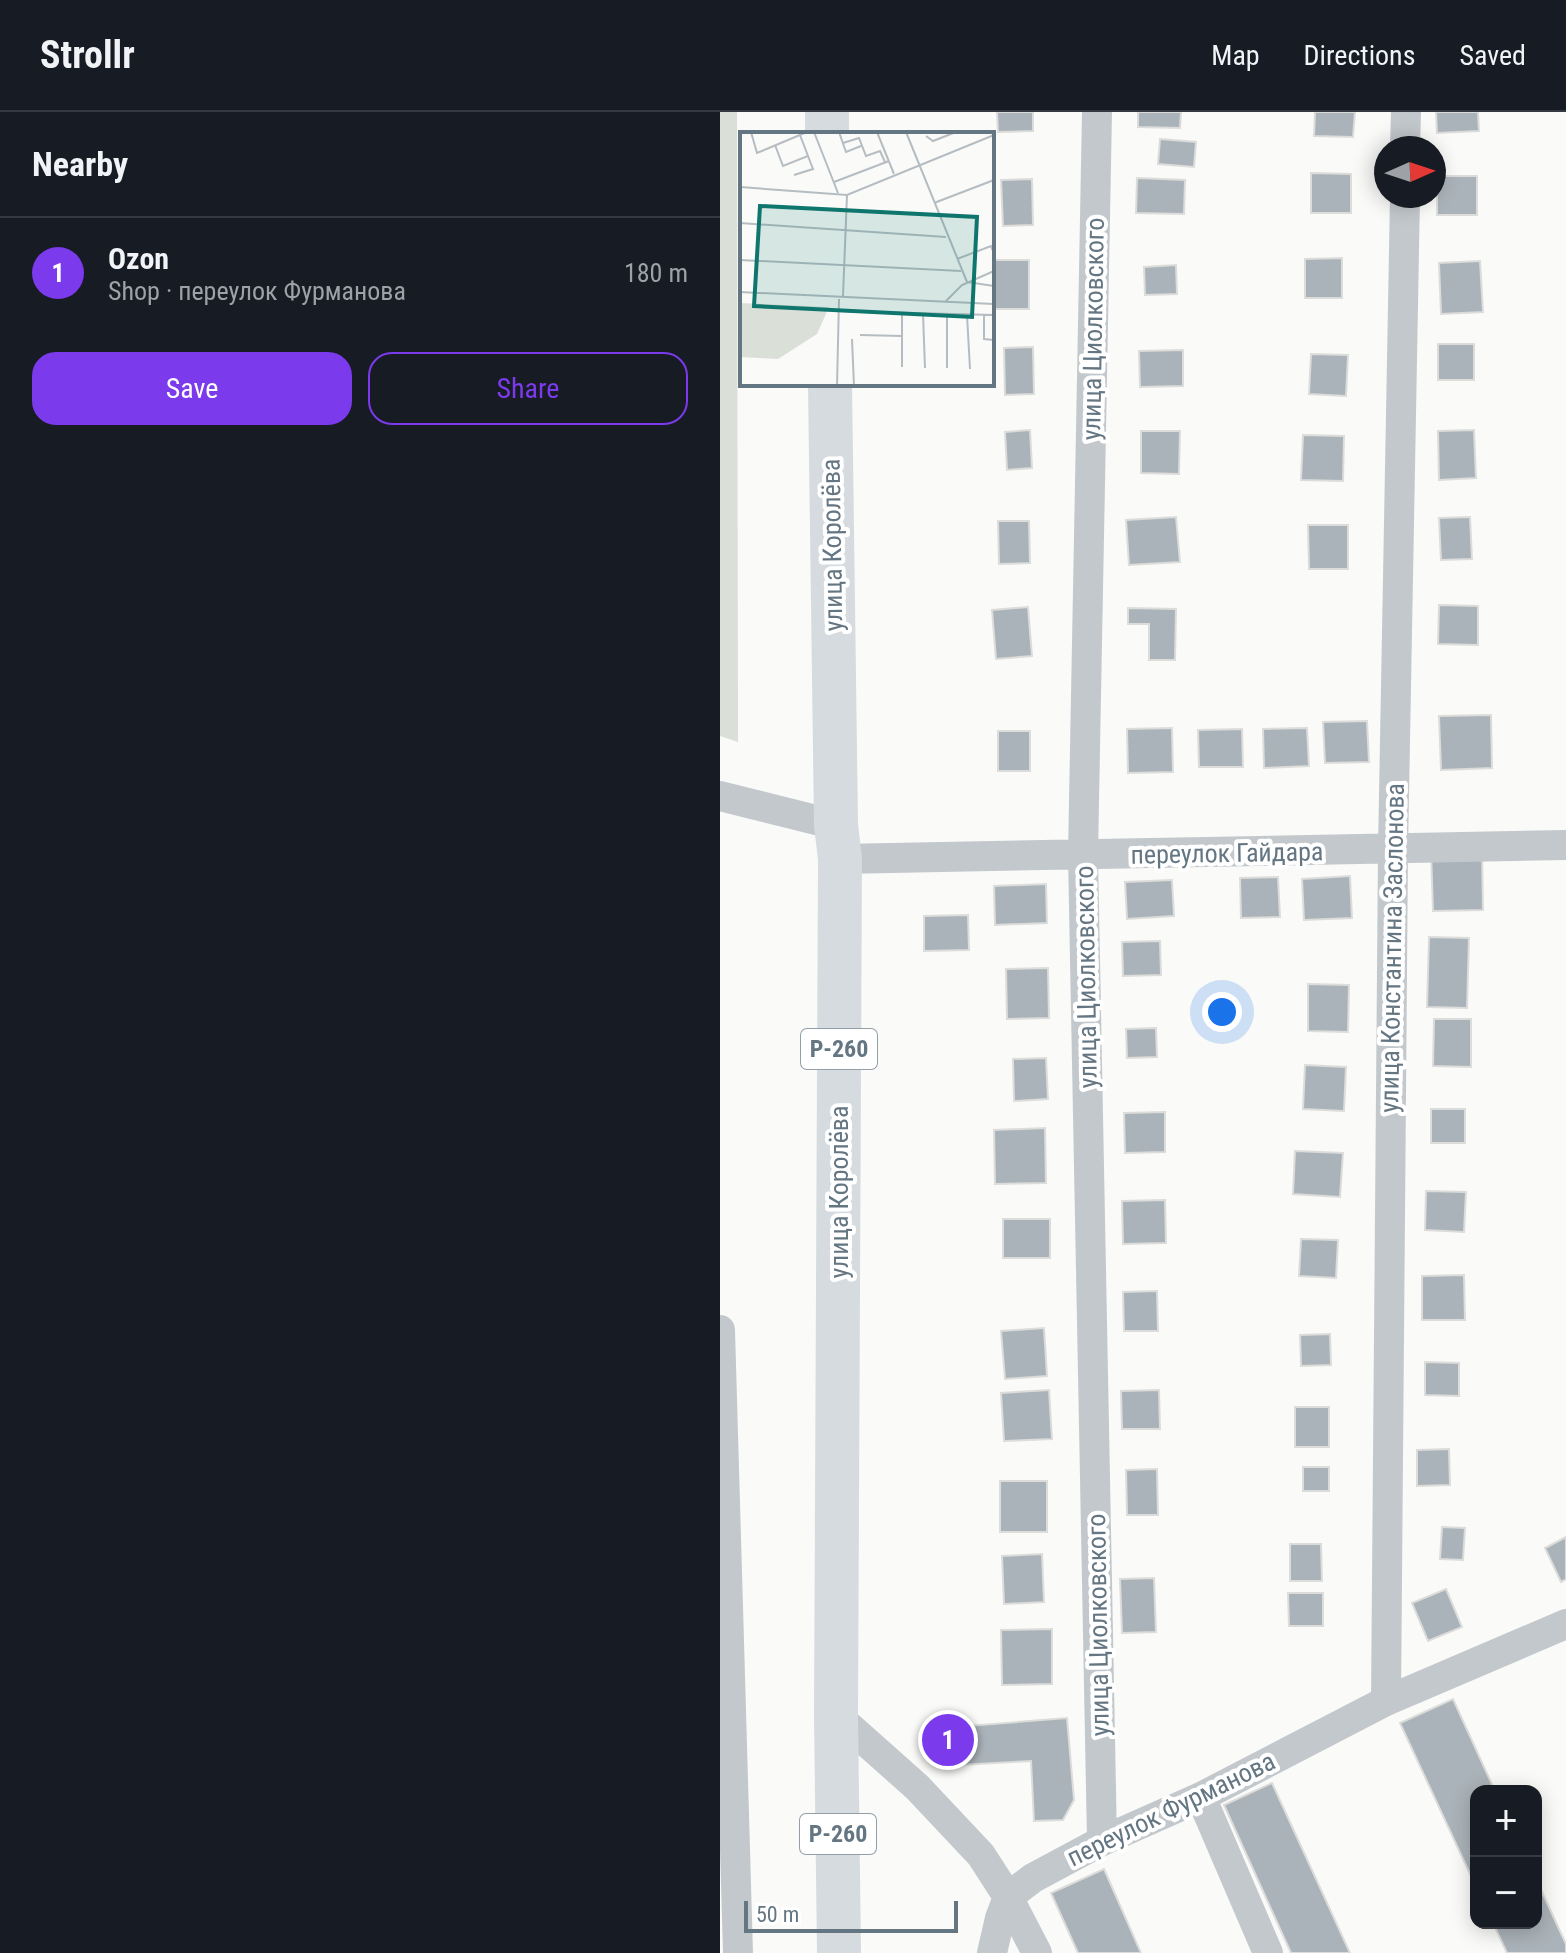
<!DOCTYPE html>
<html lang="en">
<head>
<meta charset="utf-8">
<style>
  body { margin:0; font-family:"Roboto Condensed",sans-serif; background:#20242c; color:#f1f3f6 }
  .controls { position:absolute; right:24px; bottom:24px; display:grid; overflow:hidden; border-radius:16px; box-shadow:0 4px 20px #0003 }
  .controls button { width:72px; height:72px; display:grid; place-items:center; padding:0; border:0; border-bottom:2px solid #363941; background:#171b24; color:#f1f3f6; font:40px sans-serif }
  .compass { position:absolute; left:654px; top:24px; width:72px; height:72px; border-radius:50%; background:#171b24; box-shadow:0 4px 20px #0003; rotate:87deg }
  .scale { position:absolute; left:24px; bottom:20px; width:214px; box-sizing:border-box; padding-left:8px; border:4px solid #657683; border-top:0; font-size:22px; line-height:28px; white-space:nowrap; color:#657683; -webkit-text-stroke:6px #fff; paint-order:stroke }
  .you { position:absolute; left:502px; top:900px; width:28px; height:28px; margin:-20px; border:6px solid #fff; border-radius:50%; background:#1a73e8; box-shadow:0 0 0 12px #1a73e833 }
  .badge { display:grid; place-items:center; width:52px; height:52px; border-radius:50%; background:#7c3aed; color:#fff; font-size:26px; font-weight:700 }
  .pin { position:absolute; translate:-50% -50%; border:4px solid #fff; box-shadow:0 2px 8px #0006 }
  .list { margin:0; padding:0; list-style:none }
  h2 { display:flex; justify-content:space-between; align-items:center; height:104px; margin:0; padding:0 32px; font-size:34px }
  h2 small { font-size:26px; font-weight:400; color:#9ea1a6 }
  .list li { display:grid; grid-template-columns:52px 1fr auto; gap:24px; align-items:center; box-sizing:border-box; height:112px; padding:0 32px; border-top:2px solid #363941 }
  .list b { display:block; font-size:30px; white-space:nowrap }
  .list p { margin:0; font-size:26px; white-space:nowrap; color:#9ea1a6 }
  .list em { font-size:26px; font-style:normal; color:#9ea1a6 }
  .actions { display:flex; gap:16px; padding:24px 32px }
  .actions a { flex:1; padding:18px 0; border:2px solid #7c3aed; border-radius:24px; text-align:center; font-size:28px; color:#7c3aed }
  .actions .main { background:#7c3aed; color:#fff }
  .map { position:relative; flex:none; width:846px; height:1841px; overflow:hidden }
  header { display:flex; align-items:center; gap:48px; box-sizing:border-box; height:112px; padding:0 40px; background:#171b24; border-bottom:2px solid #363941 }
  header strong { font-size:38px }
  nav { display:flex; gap:44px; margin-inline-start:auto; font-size:28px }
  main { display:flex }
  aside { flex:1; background:#171b24 }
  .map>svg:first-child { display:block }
  .green { fill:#dadfd7 }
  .building { fill:#aab3b9; stroke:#dcdcda; stroke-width:2 }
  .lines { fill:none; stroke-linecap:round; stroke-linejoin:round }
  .minor { stroke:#c3c8cc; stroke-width:30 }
  .highway { stroke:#d6dbdf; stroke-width:44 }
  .labels { text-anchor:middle; stroke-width:8; stroke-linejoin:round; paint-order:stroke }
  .shield { fill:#fff; stroke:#939fa8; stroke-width:2 }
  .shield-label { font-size:24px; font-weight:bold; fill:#657683 }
  .street-label { font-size:26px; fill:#657683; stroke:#fff }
  .inset-road { fill:none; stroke:#b5bdc2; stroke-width:2 }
  .view { fill:#0f766e; fill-opacity:0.15; stroke:#0f766e; stroke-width:4 }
  .inset-edge { fill:none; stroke:#657683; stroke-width:4 }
</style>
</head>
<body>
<header>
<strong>Strollr</strong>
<nav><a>Map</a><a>Directions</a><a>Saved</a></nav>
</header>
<main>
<aside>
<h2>Nearby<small></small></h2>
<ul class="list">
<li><span class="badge">1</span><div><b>Ozon</b><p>Shop · переулок Фурманова</p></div><em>180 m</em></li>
</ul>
<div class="actions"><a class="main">Save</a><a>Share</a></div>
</aside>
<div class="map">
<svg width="846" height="1841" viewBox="0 0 846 1841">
  <rect width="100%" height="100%" fill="#fafaf8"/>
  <!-- green -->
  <path class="green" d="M 0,0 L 17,0 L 18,630 L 0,624 Z"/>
  <!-- building -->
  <path class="building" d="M 277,0 L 313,0 L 313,19 L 278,20 Z
    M 418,0 L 461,0 L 460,16 L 418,15 Z
    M 595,0 L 635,0 L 633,25 L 594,24 Z
    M 716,0 L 758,0 L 759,19 L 717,21 Z
    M 440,27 L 476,30 L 474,55 L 438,52 Z
    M 591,61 L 631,62 L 631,101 L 591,101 Z
    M 717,64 L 757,64 L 757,103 L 717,103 Z
    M 417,66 L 465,68 L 464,102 L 416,101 Z
    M 312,67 L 313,113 L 283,114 L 281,68 Z
    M 622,146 L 622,186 L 585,186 L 585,147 Z
    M 275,148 L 309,148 L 309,197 L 275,197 Z
    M 760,149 L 763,200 L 721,202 L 719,151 Z
    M 456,153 L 457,182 L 425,183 L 424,155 Z
    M 718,232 L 754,232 L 754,268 L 718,268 Z
    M 313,235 L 314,282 L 285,283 L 284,236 Z
    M 463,238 L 463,274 L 420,275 L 419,239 Z
    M 591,242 L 628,243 L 626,284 L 589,282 Z
    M 310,318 L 312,356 L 287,358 L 285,320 Z
    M 754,318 L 756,366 L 719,368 L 718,319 Z
    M 421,319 L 460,319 L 459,362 L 421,361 Z
    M 583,323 L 624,324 L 623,369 L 581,368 Z
    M 456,405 L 460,450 L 409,453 L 406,408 Z
    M 750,405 L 752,447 L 721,448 L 719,406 Z
    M 278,409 L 309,409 L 310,451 L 279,452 Z
    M 588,413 L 628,413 L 628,457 L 589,457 Z
    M 719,493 L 758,494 L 758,533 L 718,532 Z
    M 308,495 L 312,544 L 276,547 L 272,498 Z
    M 408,496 L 456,497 L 455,548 L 429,548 L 429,512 L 408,512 Z
    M 771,603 L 772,656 L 721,658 L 719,604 Z
    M 647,609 L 649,650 L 605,651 L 603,610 Z
    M 452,616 L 453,660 L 408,661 L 407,617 Z
    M 587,616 L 589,654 L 544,656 L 543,617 Z
    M 522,617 L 523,655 L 479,655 L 478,618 Z
    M 278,619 L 310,619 L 310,659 L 278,659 Z
    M 762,738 L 763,798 L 713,799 L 711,739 Z
    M 630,764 L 632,806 L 584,808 L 582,767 Z
    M 558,765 L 560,805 L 521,806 L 520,766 Z
    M 452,768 L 454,804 L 407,807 L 405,770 Z
    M 326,772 L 327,811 L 275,813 L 274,774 Z
    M 248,803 L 249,838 L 204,839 L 204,804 Z
    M 709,825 L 749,826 L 747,896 L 707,895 Z
    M 440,829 L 441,863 L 403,864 L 402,830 Z
    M 328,856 L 329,906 L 287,907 L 286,857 Z
    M 588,872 L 629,873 L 628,920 L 588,919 Z
    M 714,907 L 751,907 L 751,955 L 713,954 Z
    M 436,916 L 437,945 L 407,946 L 406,917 Z
    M 326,946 L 328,987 L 294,989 L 293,947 Z
    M 585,953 L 626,955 L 624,999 L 583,997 Z
    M 711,997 L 745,997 L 745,1031 L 711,1031 Z
    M 445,1000 L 445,1040 L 405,1041 L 404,1001 Z
    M 325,1016 L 326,1071 L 275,1072 L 274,1018 Z
    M 575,1039 L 623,1041 L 620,1085 L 573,1082 Z
    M 706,1079 L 746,1080 L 744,1120 L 705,1118 Z
    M 445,1088 L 446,1131 L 403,1132 L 402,1089 Z
    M 283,1107 L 330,1107 L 330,1146 L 283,1146 Z
    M 581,1127 L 618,1128 L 616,1166 L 579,1164 Z
    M 744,1163 L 745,1208 L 702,1208 L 702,1164 Z
    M 437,1179 L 438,1219 L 404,1219 L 403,1180 Z
    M 324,1216 L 327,1264 L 285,1267 L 281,1219 Z
    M 610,1222 L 611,1253 L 581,1254 L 580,1223 Z
    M 705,1250 L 739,1251 L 739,1284 L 705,1283 Z
    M 329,1278 L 332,1327 L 284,1329 L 281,1281 Z
    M 439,1278 L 440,1317 L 402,1317 L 401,1279 Z
    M 575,1295 L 609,1295 L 609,1335 L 575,1335 Z
    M 729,1337 L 730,1373 L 697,1374 L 697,1338 Z
    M 583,1355 L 609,1355 L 609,1379 L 583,1379 Z
    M 437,1357 L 438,1403 L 407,1403 L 406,1358 Z
    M 280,1369 L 327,1369 L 327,1420 L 280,1420 Z
    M 722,1415 L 745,1416 L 743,1448 L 720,1447 Z
    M 846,1425 L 846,1467 L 841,1470 L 825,1436 Z
    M 570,1432 L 601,1432 L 602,1469 L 570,1469 Z
    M 322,1442 L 324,1490 L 284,1492 L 282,1444 Z
    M 434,1466 L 436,1520 L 402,1521 L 400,1467 Z
    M 726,1477 L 742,1515 L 708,1529 L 692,1491 Z
    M 568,1481 L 603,1481 L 603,1514 L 569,1514 Z
    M 332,1517 L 332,1572 L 282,1573 L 281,1518 Z
    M 733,1587 L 775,1679 L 756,1679 L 756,1775 L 680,1611 Z
    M 347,1606 L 354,1688 L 343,1708 L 314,1709 L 311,1649 L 238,1653 L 209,1617 Z
    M 552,1671 L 630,1841 L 571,1841 L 504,1693 Z
    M 384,1757 L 421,1841 L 358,1841 L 331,1781 Z
    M 816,1767 L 846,1832 L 846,1841 L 787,1841 L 773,1811 L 816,1811 Z"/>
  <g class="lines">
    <!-- minor -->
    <path class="minor" d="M 377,0 L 363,743 L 382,1729
      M 685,36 L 686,0
      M 0,684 L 116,713
      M 120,747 L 846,733
      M 0,1218 L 18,1841
      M 666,1589 L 673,738 L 685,84
      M 116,1603 L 197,1675 L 261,1743 L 288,1785 L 317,1841
      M 481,1685 L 548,1841
      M 288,1785 L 313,1766 L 382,1729 L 481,1685 L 666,1589 L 846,1512
      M 272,1841 L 280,1806 L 288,1785"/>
    <!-- highway -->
    <path class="highway" d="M 107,0 L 107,22
      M 110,272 L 116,713 L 120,747 L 116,1603 L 119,1841"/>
  </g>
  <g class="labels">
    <!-- shield labels -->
    <g class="shield">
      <rect x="81" y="917" width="76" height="40" rx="6"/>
      <rect x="80" y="1702" width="76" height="40" rx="6"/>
    </g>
    <g class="shield-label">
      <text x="119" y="945">Р-260</text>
      <text x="118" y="1730">Р-260</text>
    </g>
    <!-- street labels -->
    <g class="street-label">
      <text transform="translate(373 217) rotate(-89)" y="9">улица Циолковского</text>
      <text transform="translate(112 433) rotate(-91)" y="9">улица Королёва</text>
      <text transform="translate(507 741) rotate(-1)" y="9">переулок Гайдара</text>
      <text transform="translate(672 836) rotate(-89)" y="9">улица Константина Заслонова</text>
      <text transform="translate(366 865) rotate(-91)" y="9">улица Циолковского</text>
      <text transform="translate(119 1080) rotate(-90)" y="9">улица Королёва</text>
      <text transform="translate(378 1513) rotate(-91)" y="9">улица Циолковского</text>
      <text transform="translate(451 1697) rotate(-26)" y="9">переулок Фурманова</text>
    </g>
  </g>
  <!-- overview -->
  <g transform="translate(20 20)">
    <rect width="254" height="254" fill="#fafaf8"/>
    <path d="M 0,171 L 89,175 L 77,202 L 38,227 L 0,225 Z" fill="#dadfd7"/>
    <path class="inset-road" d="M 11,0 L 17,21 L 67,0M 74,0 L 98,61M 99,0 L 106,20 L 121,14M 137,0 L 154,42M 166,0 L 227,150M 186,4 L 193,9 L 216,0M 103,11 L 119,6 L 126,24 L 140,19 L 145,30M 35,13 L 43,34 L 68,24 L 60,3M 54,43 L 73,37 L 68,24M 94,50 L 149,29M 0,55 L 107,63 L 254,3M 194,71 L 254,48M 0,91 L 206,105M 217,127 L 251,114 L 254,121M 0,128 L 221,139M 227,150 L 254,154M 0,160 L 254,172M 103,164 L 107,63M 206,169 L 222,153 L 254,139M 95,179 L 254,183M 183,182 L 185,236M 227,183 L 230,237M 244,183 L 244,207 L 254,208M 120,203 L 162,204M 112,207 L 114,254M 162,235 L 162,181M 207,236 L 207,182M 97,254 L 99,167"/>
    <path class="view" d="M 20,74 L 237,85 L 232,185 L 14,174 Z"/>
    <rect width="254" height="254" class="inset-edge"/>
  </g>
</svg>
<div class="controls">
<button>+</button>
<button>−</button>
</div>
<svg class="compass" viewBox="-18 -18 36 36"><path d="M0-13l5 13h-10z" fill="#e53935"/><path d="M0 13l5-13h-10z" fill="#9ea1a6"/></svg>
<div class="scale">50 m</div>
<div class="you"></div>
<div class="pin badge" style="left:228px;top:1628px">1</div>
</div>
</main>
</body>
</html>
